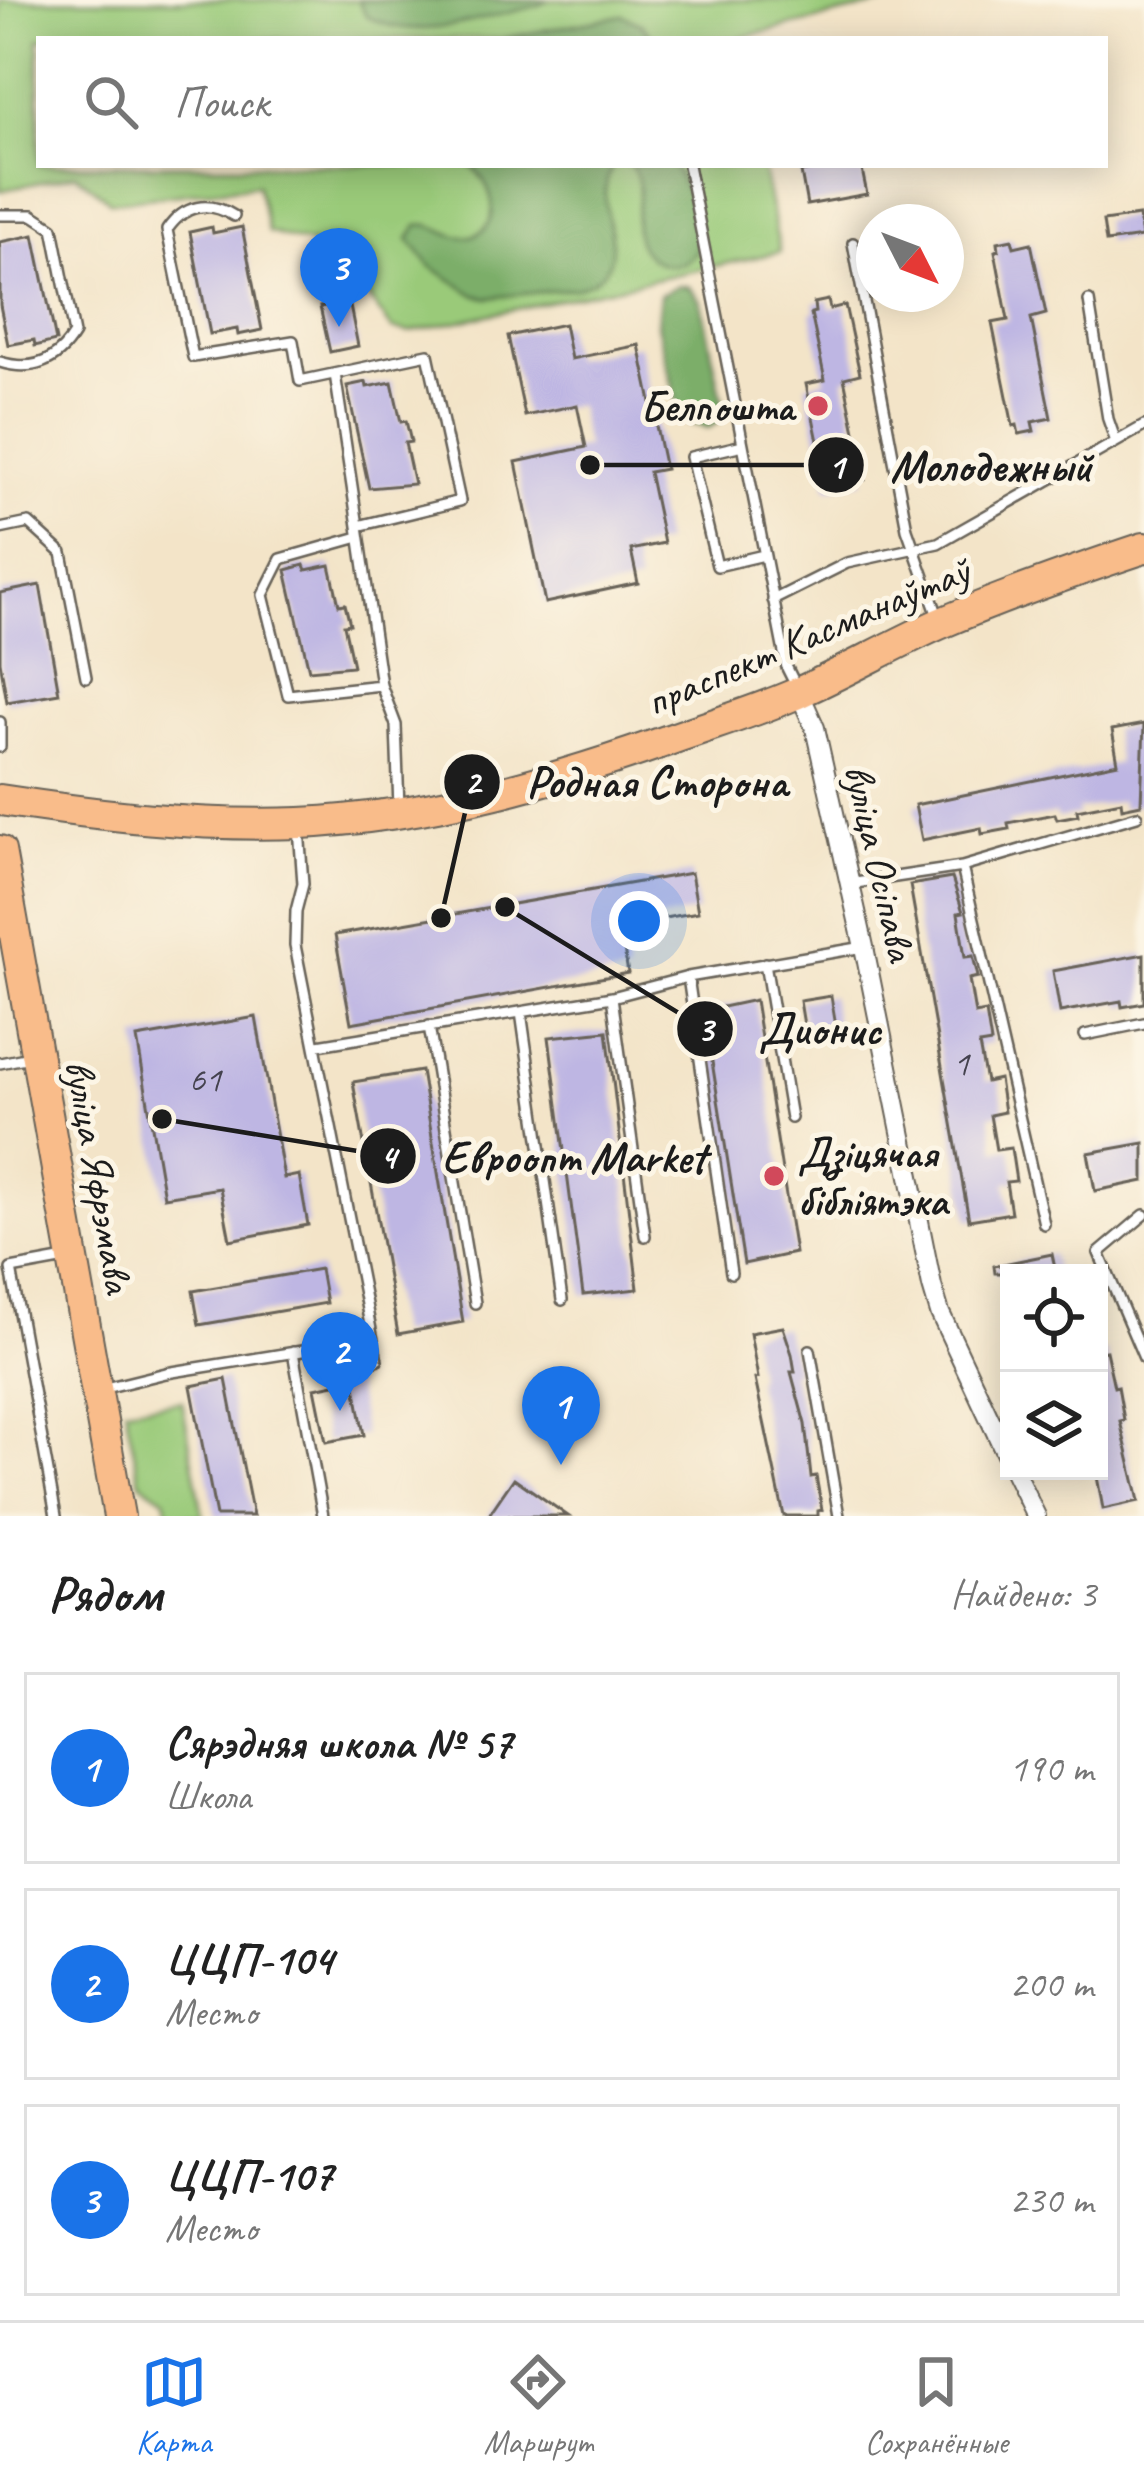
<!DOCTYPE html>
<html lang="ru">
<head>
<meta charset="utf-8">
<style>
  body { margin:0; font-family:Caveat,sans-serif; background:#f6f6f6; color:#222 }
  .controls { position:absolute; right:36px; bottom:36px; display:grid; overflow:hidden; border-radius:0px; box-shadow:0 6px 30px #0003 }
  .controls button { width:108px; height:108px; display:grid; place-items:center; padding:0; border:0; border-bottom:3px solid #e0e0e0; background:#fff; color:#222; font:60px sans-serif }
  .compass { position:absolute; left:856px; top:204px; width:108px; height:108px; border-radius:50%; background:#fff; box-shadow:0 6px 30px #0003; rotate:132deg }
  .you { position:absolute; left:639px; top:921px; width:42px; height:42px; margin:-30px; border:9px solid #fff; border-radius:50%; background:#1a73e8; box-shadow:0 0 0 18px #1a73e833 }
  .badge { display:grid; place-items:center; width:78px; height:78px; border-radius:50%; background:#1a73e8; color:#fff; font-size:39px; font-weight:700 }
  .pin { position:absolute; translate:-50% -99px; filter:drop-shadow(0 3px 6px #0008) }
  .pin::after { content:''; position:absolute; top:63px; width:42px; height:36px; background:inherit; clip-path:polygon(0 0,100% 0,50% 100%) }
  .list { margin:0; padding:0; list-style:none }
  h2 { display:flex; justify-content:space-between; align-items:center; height:156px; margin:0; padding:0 48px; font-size:51px }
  h2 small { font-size:39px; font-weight:400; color:#767676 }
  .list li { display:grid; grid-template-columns:78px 1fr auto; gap:36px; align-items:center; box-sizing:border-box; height:192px; margin:0 24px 24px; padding:0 24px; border:3px solid #e0e0e0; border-radius:0px }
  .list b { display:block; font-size:45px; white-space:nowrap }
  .list p { margin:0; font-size:39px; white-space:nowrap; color:#767676 }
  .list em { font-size:39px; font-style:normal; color:#767676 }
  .icon { flex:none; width:66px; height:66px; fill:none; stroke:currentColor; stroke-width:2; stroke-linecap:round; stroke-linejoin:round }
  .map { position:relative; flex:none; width:1144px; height:1516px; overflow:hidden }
  .search { position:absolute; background:#fff; box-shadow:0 6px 30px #0003; left:36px; right:36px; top:36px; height:132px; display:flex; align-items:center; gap:30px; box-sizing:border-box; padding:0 42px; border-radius:0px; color:#767676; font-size:45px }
  .sheet { height:804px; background:#fff }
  nav { display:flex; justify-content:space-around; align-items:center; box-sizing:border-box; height:168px; border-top:3px solid #e0e0e0; background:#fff; font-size:33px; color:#767676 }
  nav a { display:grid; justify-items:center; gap:6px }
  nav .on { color:#1a73e8 }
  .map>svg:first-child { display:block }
  .green { fill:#9aca79; stroke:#5b734a; stroke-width:3 }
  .forest { fill:#7bae69; stroke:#4c6542; stroke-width:3 }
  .building { fill:#beb6e3 }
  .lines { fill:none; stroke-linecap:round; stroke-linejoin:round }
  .lane-casing { stroke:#676258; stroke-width:14 }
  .street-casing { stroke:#676258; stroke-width:22 }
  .primary-casing { stroke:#676258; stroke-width:34 }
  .lane { stroke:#fff; stroke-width:9 }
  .street { stroke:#fff; stroke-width:18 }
  .primary { stroke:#f9bc8a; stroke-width:30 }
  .poi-dot { fill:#d1495b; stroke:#fcf5e5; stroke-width:4.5 }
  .labels { text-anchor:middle; stroke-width:10; stroke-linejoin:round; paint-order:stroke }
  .number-label { font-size:36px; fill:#44424e }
  .poi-label { font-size:42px; font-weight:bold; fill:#1c1c1c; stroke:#fcf5e5; text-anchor:end }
  .street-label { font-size:42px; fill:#1c1c1c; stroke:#fcf5e5 }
  .leader { fill:none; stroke:#1c1c1c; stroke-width:4.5 }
  .callout-dot { fill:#1c1c1c; stroke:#fcf5e5; stroke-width:4.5 }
  .mark-label { font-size:36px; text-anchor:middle; font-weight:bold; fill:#fff }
  .callout-label { font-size:45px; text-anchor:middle; font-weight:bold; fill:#1c1c1c; stroke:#fcf5e5; stroke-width:10; stroke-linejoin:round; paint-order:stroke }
</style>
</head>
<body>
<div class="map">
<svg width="1144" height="1516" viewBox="0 0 1144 1516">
  <rect width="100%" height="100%" fill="#fcf5e5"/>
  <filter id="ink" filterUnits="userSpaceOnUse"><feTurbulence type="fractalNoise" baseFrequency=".00833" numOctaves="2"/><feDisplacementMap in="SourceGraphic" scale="24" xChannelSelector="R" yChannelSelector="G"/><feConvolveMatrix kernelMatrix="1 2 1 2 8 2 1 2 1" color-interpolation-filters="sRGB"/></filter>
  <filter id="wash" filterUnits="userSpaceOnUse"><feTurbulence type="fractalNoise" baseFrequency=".004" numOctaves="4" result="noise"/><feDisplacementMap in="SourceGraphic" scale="48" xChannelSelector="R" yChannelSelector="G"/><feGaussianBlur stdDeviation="2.7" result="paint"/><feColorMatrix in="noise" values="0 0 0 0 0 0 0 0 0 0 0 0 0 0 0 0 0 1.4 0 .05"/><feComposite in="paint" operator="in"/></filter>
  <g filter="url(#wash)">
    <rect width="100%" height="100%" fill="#f3e4c8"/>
    <!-- green -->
    <path class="green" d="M 0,0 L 902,0 L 735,39 L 39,39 L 39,165 L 762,165 L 780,252 L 409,332 L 392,329 L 334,251 L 268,232 L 257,185 L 111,202 L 76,174 L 0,191 Z
      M 182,1401 L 203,1516 L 169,1516 L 165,1499 L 140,1482 L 125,1408 Z"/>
    <!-- forest -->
    <path class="forest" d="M 358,0 L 548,0 L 537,6 C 483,17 417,45 366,16 Z
      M 623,15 L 642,24 L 653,39 L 499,39 Z
      M 470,165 L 614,165 C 584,207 648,266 576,288 L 488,298 L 475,295 L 430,266 L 409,239 L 417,225 C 438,221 451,242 472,236 C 507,225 491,181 470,165 Z
      M 629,165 L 672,165 C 685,185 720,254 680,264 C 670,267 660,264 652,259 C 615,231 656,189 629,165 Z
      M 679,285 L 690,287 L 701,301 L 723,404 L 721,420 L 708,428 L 686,422 L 680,414 L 657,325 L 660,295 Z"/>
    <g id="blocks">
      <!-- building -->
      <path class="building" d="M 838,165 L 861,165 L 867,194 L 807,205 L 801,172 Z
        M 1139,216 L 1142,237 L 1106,242 L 1103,221 Z
        M 212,227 L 213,233 L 242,227 L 262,330 L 238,335 L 237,329 L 210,334 L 190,232 Z
        M 34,235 L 56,341 L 35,346 L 34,340 L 8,345 L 0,305 L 0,242 Z
        M 1012,239 L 1014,247 L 1031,243 L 1046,314 L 1031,318 L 1051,418 L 1032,422 L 1034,431 L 1019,434 L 1017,425 L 1013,426 L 992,323 L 1008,320 L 995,251 L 999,250 L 998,242 Z
        M 828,300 L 830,309 L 845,305 L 860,374 L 844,378 L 865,480 L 828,489 L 806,384 L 825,380 L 811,313 L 815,312 L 814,303 Z
        M 349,301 L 358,346 L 330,352 L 320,307 Z
        M 564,324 L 571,359 L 639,345 L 665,469 L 649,472 L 664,543 L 631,550 L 638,583 L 545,603 L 516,462 L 586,447 L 577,405 L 525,416 L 508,336 Z
        M 366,382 L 367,387 L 392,382 L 401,422 L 406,421 L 411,442 L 405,443 L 414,484 L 369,488 L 347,386 Z
        M 304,565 L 306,570 L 330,565 L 339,605 L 345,604 L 350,624 L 344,625 L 353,666 L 309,670 L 286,570 Z
        M 40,585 L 59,693 L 7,702 L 0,661 L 0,593 Z
        M 1144,724 L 1141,804 L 1122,808 L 1121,801 L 1077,810 L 1078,815 L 1057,819 L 1055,814 L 1008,823 L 1009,829 L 982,834 L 981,828 L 922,840 L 915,805 L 1118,763 L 1112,730 Z
        M 691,873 L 698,912 L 620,926 L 628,973 L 351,1023 L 335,935 Z
        M 952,878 L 963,912 L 958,913 L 965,957 L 973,956 L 978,977 L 969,979 L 975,1014 L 986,1012 L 991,1043 L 979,1045 L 986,1082 L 999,1079 L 1004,1112 L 990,1115 L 996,1150 L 1011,1148 L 1016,1181 L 1006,1182 L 1011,1213 L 969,1220 L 910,885 Z
        M 1144,954 L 1144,1003 L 1122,1007 L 1121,1001 L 1060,1012 L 1053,971 Z
        M 831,996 L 837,1032 L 806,1037 L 800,1001 Z
        M 755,1000 L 795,1253 L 744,1264 L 704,1011 Z
        M 256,1017 L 284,1178 L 299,1175 L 308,1225 L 230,1240 L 220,1188 L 164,1197 L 137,1038 Z
        M 607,1031 L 638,1289 L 583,1295 L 549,1037 Z
        M 421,1071 L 463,1322 L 398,1334 L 353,1082 Z
        M 1144,1143 L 1144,1181 L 1095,1191 L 1088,1153 Z
        M 1052,1254 L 1056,1273 L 995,1273 L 994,1266 Z
        M 320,1269 L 326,1303 L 199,1325 L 193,1291 Z
        M 783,1327 L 792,1354 L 795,1372 L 791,1372 L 805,1424 L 811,1477 L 816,1476 L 822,1510 L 818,1511 L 818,1516 L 784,1516 L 755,1379 L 758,1378 L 750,1333 Z
        M 1106,1351 L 1114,1387 L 1118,1386 L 1124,1420 L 1120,1421 L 1139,1501 L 1103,1509 L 1096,1471 L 1099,1471 L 1099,1352 Z
        M 226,1379 L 232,1410 L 253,1516 L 216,1516 L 191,1386 Z
        M 354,1380 L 364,1435 L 326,1442 L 315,1388 Z
        M 514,1478 L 568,1516 L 488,1516 Z"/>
    </g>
  </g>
  <g filter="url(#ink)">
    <use href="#blocks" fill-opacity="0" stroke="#676258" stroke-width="3"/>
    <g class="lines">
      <defs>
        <path id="lane" d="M 688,165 L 787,668 L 797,688
          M 0,215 L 33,215 L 53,228 L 74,334 C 57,362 32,372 0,362
          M 234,216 C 208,200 184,205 167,230 L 193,357 L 293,341 L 300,381 L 428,354 L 460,501 L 358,526 L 381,685 L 396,725 L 399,808
          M 853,243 L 907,529 L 939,619
          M 1089,301 L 1108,419 L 1116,442
          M 335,374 L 358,526
          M 743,445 L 691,457 L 717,566 L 764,555
          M 0,529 L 29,523 L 62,553 L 86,677
          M 359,537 L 281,559 L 263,595 L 288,695 L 381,685
          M 773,600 L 847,563 L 938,543 L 1144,426
          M 0,722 L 0,747
          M 299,828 L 303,884 L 296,911 L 295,945 L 377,1360
          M 962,867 L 1137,816
          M 849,884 L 962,867 L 1044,1224
          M 765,963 L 791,1118
          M 688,977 L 731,1273
          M 612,997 L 645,1236
          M 521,1012 L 562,1300
          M 429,1026 L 475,1303
          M 1085,1035 L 1144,1023
          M 318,1045 L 612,997 L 688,977 L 864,947
          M 0,1063 L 30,1057
          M 1144,1215 L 1099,1253 L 1144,1358
          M 810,1350 L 839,1516
          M 293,1352 L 323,1516
          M 101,1389 L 166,1373 L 308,1350
          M 56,1516 L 11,1269 L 66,1259"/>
        <path id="street" d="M 799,692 L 815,728 L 864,947 L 932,1286 L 940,1313 L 1009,1460
          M 1014,1471 L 1036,1516"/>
        <path id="primary" d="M 0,800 C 99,815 199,827 300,823 C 430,817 558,780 680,736 C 720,722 762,709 800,692 C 847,671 892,645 939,624 C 1006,595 1075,571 1144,548
          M 0,851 L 119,1516"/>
      </defs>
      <!-- lane casing -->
      <use href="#lane" class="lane-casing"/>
      <!-- street casing -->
      <use href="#street" class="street-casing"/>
      <!-- primary casing -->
      <use href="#primary" class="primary-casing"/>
      <!-- lane -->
      <use href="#lane" class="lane"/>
      <!-- street -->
      <use href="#street" class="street"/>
      <!-- primary -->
      <use href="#primary" class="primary"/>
    </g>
  </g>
  <!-- markers -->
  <g class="poi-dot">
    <circle cx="818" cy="406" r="12"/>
    <circle cx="774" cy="1176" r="12"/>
  </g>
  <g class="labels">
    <!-- number labels -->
    <g class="number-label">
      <text x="961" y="1075">1</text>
      <text x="205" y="1091">61</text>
    </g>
    <!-- poi labels -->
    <g class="poi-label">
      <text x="794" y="421">Белпошта</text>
      <text x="798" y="1167" text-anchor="start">Дзіцячая<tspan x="798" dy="48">бібліятэка</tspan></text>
    </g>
    <!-- street labels -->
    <g class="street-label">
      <text transform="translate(807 635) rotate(-23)" y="15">праспект Касманаўтаў</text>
      <text transform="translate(881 862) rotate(77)" y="15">вуліца Осіпава</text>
      <text transform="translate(100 1176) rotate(80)" y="15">вуліца Яфрэмава</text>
    </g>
  </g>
  <!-- callouts -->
  <path class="leader" d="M590 465L836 465M441 918L472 782M505 907L705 1029M162 1119L388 1156"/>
  <g class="callout-dot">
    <circle cx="590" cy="465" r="12"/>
    <circle cx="441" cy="918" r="12"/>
    <circle cx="505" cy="907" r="12"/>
    <circle cx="162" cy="1119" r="12"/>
    <circle cx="836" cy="465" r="30"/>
    <circle cx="472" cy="782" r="30"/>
    <circle cx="705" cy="1029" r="30"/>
    <circle cx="388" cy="1156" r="30"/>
  </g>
  <g class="mark-label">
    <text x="836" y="478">1</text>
    <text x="472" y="794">2</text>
    <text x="705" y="1041">3</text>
    <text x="388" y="1169">4</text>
  </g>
  <g class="callout-label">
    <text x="991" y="481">Молодежный</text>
    <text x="657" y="797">Родная Сторона</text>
    <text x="820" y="1044">Дионис</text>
    <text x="574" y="1172">Евроопт Market</text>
  </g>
</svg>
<div class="controls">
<button><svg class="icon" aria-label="locate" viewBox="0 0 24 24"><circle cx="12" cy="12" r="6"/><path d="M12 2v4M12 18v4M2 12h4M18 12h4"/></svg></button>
<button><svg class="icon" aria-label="layers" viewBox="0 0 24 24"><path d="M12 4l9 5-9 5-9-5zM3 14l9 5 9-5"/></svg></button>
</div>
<svg class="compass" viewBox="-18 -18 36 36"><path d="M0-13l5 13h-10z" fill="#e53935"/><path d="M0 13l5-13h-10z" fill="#767676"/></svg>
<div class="you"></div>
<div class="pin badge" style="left:561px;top:1465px">1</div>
<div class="pin badge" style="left:340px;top:1411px">2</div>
<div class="pin badge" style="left:339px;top:327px">3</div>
<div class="search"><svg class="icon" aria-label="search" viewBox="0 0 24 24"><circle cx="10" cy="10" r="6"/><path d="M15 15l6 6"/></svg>Поиск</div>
</div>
<section class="sheet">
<h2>Рядом<small>Найдено: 3</small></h2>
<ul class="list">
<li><span class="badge">1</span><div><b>Сярэдняя школа № 57</b><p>Школа</p></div><em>190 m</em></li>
<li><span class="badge">2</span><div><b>ЦЦП-104</b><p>Место</p></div><em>200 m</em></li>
<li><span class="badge">3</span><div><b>ЦЦП-107</b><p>Место</p></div><em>230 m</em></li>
</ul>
</section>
<nav>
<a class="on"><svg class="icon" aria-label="map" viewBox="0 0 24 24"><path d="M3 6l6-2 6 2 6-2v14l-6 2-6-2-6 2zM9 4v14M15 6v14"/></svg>Карта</a>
<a><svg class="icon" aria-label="directions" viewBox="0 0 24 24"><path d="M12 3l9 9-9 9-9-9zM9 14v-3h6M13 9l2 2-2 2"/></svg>Маршрут</a>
<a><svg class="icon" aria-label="saved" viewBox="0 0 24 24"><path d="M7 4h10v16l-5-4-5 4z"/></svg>Сохранённые</a>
</nav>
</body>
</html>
